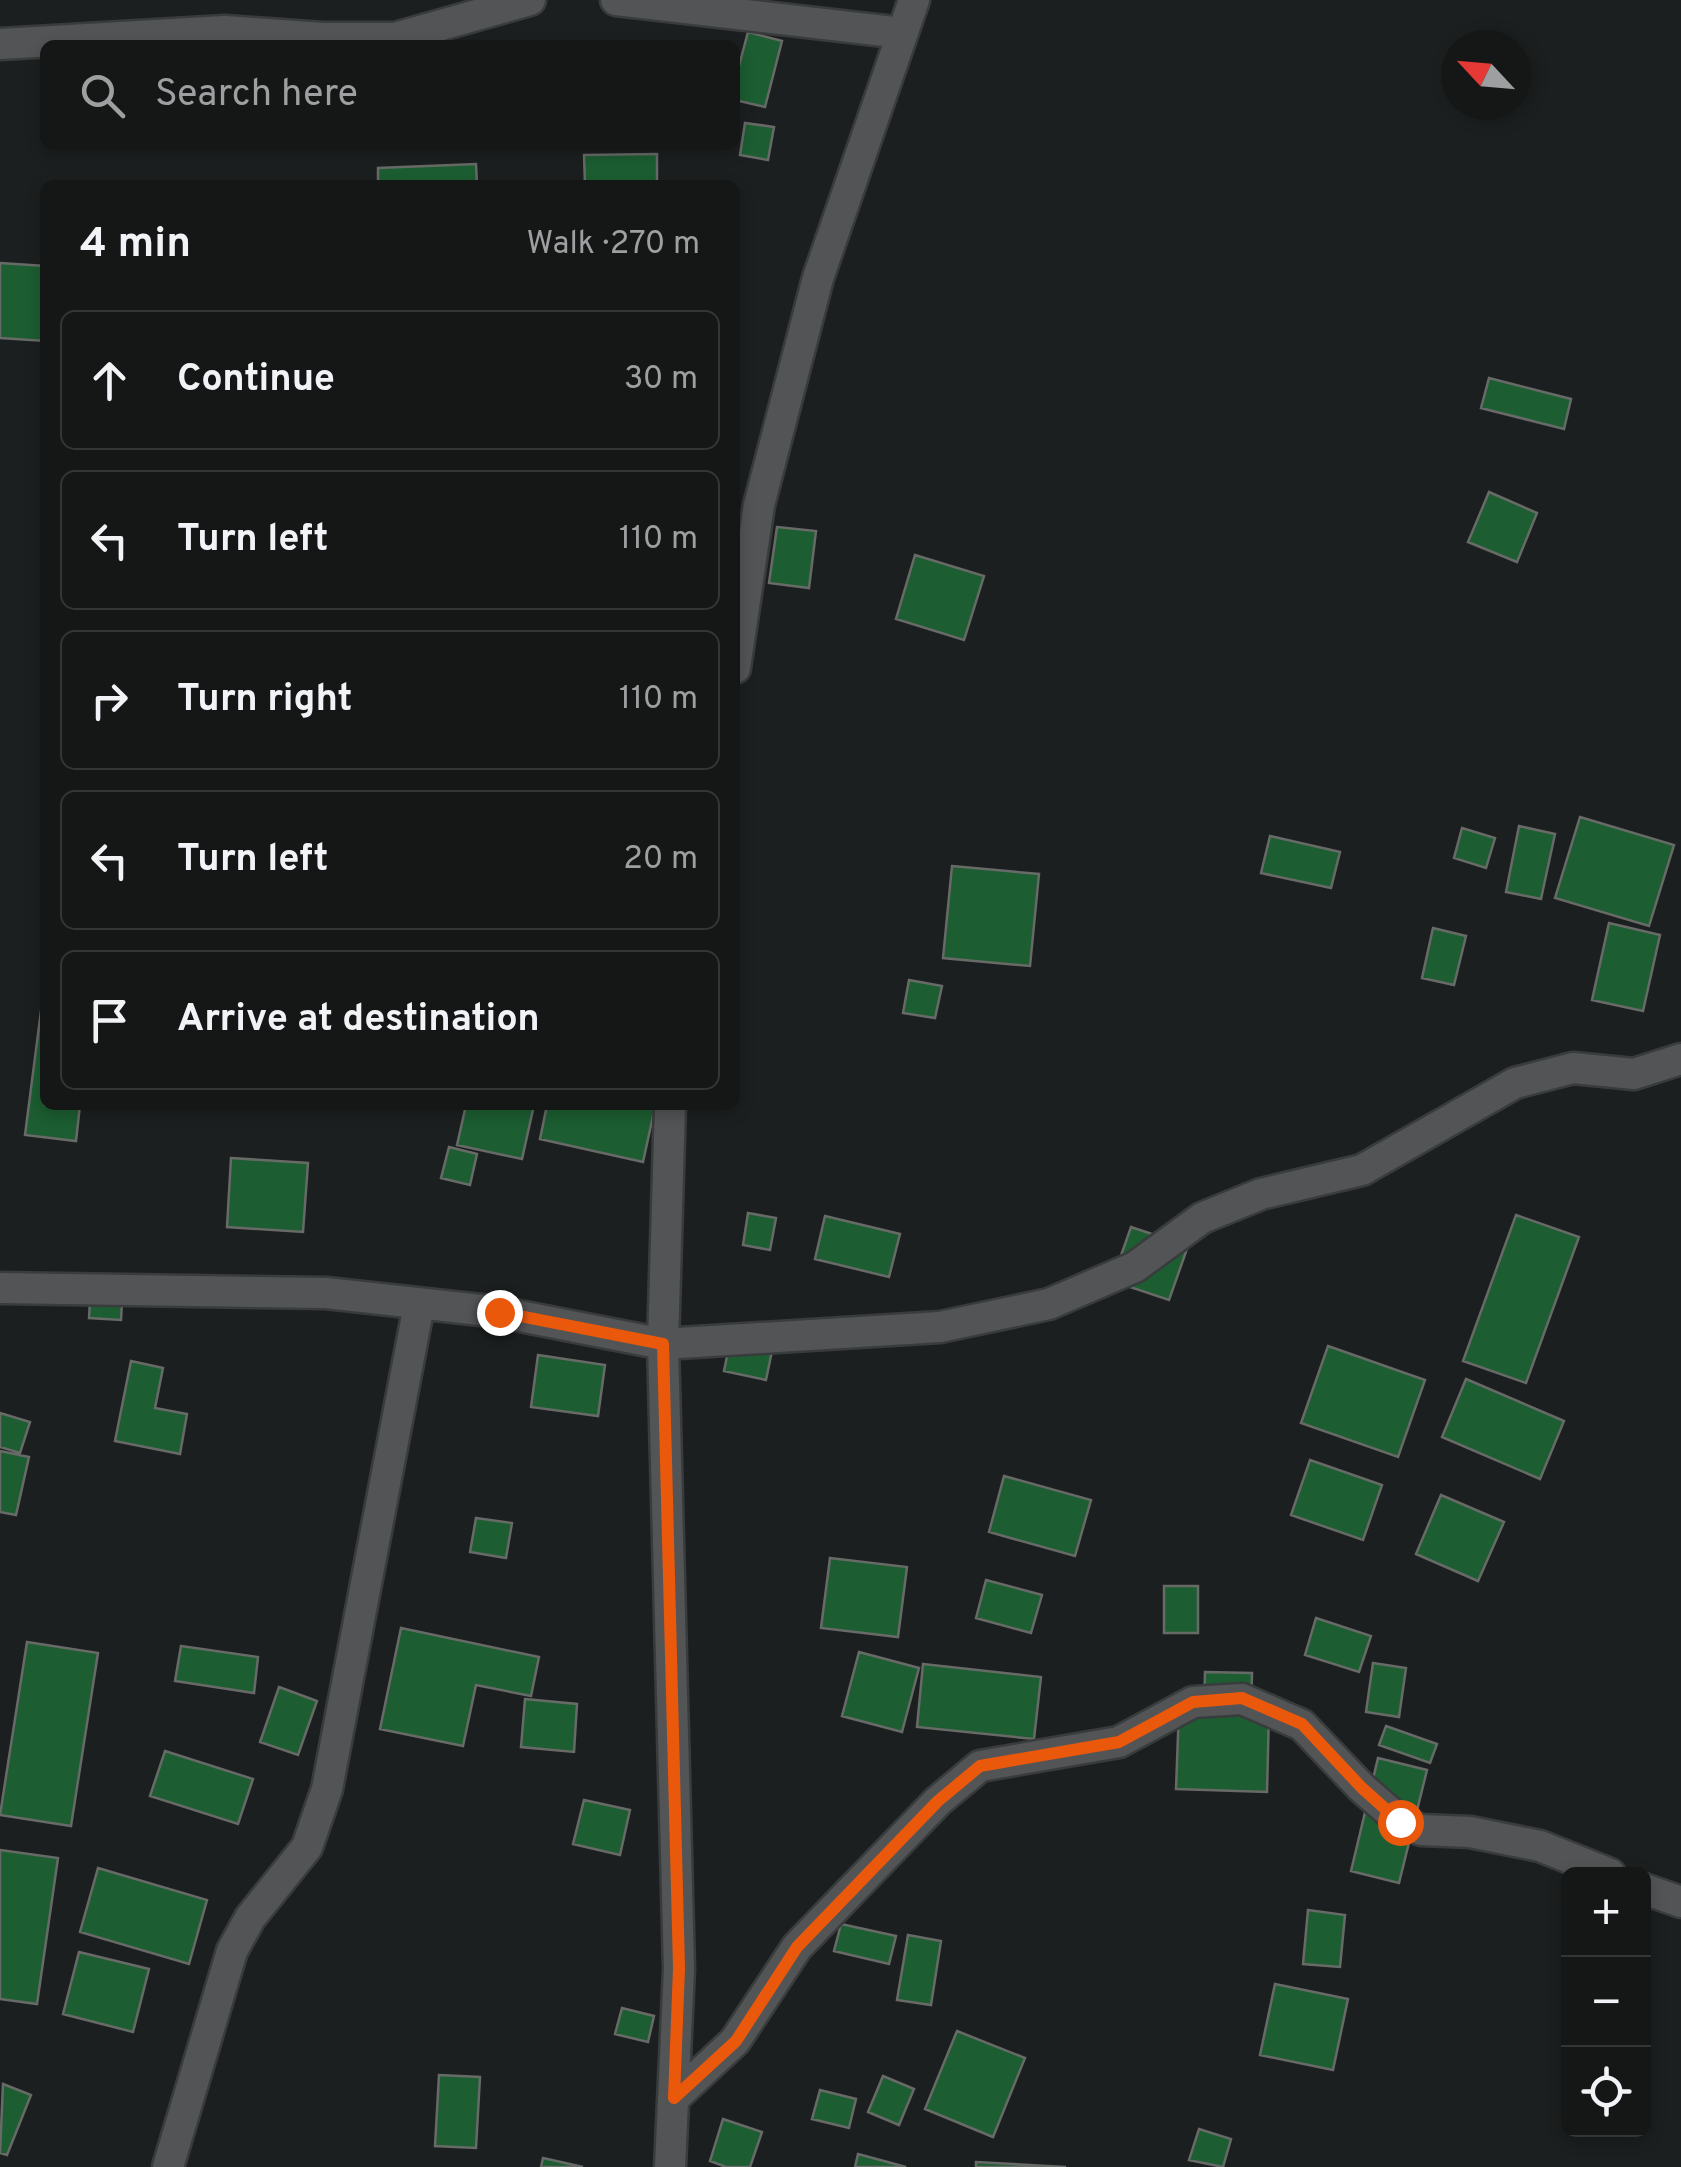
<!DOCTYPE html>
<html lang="en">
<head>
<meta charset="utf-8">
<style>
  body { margin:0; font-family:Overpass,sans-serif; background:#222424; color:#f1f3f6 }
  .controls { position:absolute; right:30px; bottom:30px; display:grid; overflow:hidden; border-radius:15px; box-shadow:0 5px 15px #0003 }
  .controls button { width:90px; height:90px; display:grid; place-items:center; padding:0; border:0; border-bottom:2px solid #343636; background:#151717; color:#f1f3f6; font:50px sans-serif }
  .compass { position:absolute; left:1441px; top:30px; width:90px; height:90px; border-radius:50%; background:#151717; box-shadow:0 5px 15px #0003; rotate:296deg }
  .stop { position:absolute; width:30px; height:30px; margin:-22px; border:8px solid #ea580c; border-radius:50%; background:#fff }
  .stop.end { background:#ea580c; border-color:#fff; box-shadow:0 2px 10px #0008 }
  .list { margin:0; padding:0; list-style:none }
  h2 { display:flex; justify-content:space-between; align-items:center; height:130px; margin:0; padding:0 40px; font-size:42px }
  h2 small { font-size:32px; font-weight:400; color:#9d9fa1 }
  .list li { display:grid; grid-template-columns:65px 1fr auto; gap:30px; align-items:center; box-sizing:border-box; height:140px; margin:0 20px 20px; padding:0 20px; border:2px solid #343636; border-radius:15px }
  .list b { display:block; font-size:38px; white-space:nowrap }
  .list em { font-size:32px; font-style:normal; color:#9d9fa1 }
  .icon { flex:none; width:55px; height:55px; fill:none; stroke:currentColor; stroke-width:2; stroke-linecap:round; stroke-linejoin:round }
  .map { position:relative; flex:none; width:1681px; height:2167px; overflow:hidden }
  .search { position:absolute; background:#151717; box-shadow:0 5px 15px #0003; left:40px; top:40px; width:700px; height:110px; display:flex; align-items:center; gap:25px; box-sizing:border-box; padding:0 35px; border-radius:15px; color:#9d9fa1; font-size:38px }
  .panel { position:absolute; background:#151717; box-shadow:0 5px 15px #0003; left:40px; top:180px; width:700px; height:930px; border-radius:15px }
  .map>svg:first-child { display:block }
  .building { fill:#1c5d31; stroke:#676a67; stroke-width:2.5 }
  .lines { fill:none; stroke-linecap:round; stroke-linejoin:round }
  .minor-casing { stroke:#393c3c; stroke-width:35 }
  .minor { stroke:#535455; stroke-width:30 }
  .route { stroke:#ea580c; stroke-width:12 }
</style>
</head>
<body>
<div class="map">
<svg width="1681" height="2167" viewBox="0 0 1681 2167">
  <rect width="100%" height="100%" fill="#1c1f1f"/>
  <!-- building -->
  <path class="building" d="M 748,32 L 782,41 L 765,107 L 735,100 L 735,81 Z
    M 745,123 L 774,127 L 768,160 L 740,155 Z
    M 657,154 L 657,185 L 585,185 L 584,155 Z
    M 476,164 L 477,185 L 378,185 L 378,168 Z
    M 0,263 L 45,266 L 45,341 L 0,338 Z
    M 1489,378 L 1571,399 L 1564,429 L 1481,408 Z
    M 1489,492 L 1537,513 L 1517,562 L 1468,542 Z
    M 777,527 L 816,531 L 809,588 L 769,583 Z
    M 915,555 L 984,576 L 964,640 L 896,619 Z
    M 1580,817 L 1674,845 L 1649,926 L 1555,898 Z
    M 1519,826 L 1555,834 L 1541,899 L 1506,892 Z
    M 1462,828 L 1495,838 L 1486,868 L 1454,858 Z
    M 1270,836 L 1340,852 L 1331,888 L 1261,873 Z
    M 952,866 L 1039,874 L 1030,966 L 943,958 Z
    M 1609,923 L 1660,935 L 1643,1011 L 1592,1000 Z
    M 1433,928 L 1466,936 L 1454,985 L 1422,978 Z
    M 909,980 L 942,986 L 935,1018 L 903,1013 Z
    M 42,1003 L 45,1003 L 45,1105 L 80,1105 L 76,1141 L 25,1135 Z
    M 466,1105 L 534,1105 L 522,1159 L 457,1145 Z
    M 547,1105 L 655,1107 L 643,1162 L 540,1139 Z
    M 449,1147 L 477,1154 L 470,1185 L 441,1178 Z
    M 231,1158 L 308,1163 L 303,1232 L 227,1227 Z
    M 748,1213 L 776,1218 L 770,1250 L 743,1245 Z
    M 1516,1215 L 1579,1237 L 1526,1383 L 1463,1361 Z
    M 825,1216 L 900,1234 L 889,1277 L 815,1259 Z
    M 1131,1227 L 1188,1246 L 1169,1300 L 1112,1281 Z
    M 91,1283 L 123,1285 L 121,1320 L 89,1318 Z
    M 731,1337 L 773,1346 L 766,1380 L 724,1371 Z
    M 1328,1346 L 1425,1380 L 1398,1457 L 1301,1423 Z
    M 538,1355 L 605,1365 L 598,1416 L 531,1407 Z
    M 131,1361 L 163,1368 L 155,1408 L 187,1414 L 180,1454 L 115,1441 Z
    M 1466,1379 L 1564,1421 L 1540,1479 L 1442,1437 Z
    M 0,1413 L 30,1422 L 20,1453 L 0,1447 Z
    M 0,1451 L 29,1457 L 16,1515 L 0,1512 Z
    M 1310,1460 L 1382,1485 L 1363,1540 L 1291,1515 Z
    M 1004,1476 L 1091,1500 L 1075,1556 L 989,1532 Z
    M 1441,1495 L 1504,1522 L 1478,1581 L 1416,1554 Z
    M 476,1518 L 512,1523 L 506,1558 L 470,1552 Z
    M 830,1558 L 907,1567 L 898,1637 L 821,1628 Z
    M 986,1580 L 1042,1595 L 1031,1633 L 976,1618 Z
    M 1164,1586 L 1198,1586 L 1198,1633 L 1164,1633 Z
    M 1316,1618 L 1371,1636 L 1359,1672 L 1305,1655 Z
    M 401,1628 L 539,1657 L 531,1696 L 476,1685 L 463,1746 L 380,1729 Z
    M 27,1642 L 98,1653 L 71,1826 L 0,1815 Z
    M 181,1646 L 258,1657 L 254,1693 L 175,1681 Z
    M 859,1652 L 919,1668 L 902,1732 L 842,1716 Z
    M 1373,1663 L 1406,1668 L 1399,1717 L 1366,1712 Z
    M 923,1664 L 1041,1677 L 1034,1739 L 917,1727 Z
    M 1205,1672 L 1252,1673 L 1251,1712 L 1269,1712 L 1267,1792 L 1176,1789 L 1179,1708 L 1204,1709 Z
    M 279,1687 L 317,1701 L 298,1755 L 260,1742 Z
    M 525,1699 L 577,1704 L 574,1752 L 521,1747 Z
    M 1386,1726 L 1437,1744 L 1430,1763 L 1379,1745 Z
    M 165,1751 L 253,1779 L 238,1824 L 150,1796 Z
    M 1378,1758 L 1427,1770 L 1399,1883 L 1351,1871 Z
    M 584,1800 L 630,1810 L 620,1855 L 573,1844 Z
    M 0,1850 L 58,1858 L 37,2004 L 0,1999 Z
    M 98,1868 L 207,1900 L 189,1964 L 80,1932 Z
    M 1308,1910 L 1345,1915 L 1340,1967 L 1303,1964 Z
    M 841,1924 L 896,1936 L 889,1964 L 834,1951 Z
    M 908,1935 L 941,1941 L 931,2005 L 897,2000 Z
    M 79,1952 L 149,1969 L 133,2032 L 63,2014 Z
    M 1275,1984 L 1348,1999 L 1333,2070 L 1260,2055 Z
    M 622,2008 L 654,2016 L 648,2042 L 615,2034 Z
    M 957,2031 L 1025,2058 L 993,2137 L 925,2109 Z
    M 439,2075 L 480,2077 L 476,2148 L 435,2146 Z
    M 883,2076 L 914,2089 L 899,2125 L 868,2112 Z
    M 3,2084 L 31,2095 L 7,2155 L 0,2153 Z
    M 820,2090 L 856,2099 L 849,2128 L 812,2119 Z
    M 723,2119 L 762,2132 L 750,2167 L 726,2167 L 710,2161 Z
    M 1199,2129 L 1231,2139 L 1223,2167 L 1189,2160 Z
    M 858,2154 L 906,2167 L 855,2167 Z
    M 543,2158 L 583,2167 L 541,2167 Z
    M 976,2162 L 1066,2167 L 976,2167 Z"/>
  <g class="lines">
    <defs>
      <path id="minor" d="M 616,0 L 902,33
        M 0,44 L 225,31 L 323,38 L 395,38 L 530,0
        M 735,668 L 759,505 L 818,278 L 914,0
        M 670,1105 L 663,1344 L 679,1969 L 670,2167
        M 0,1288 L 326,1293 L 499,1312 L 663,1344 L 940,1327 L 1049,1304 L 1135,1267 L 1202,1218 L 1261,1194 L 1362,1170 L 1515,1083 L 1573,1068 L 1634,1074 L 1681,1059
        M 1644,1889 L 1681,1902
        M 674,2098 L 735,2041 L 797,1947 L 938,1801 L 980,1766 L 1119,1742 L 1193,1702 L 1242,1699 L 1302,1725 L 1362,1788 L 1400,1821 L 1421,1830 L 1470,1832 L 1540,1846 L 1610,1874
        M 168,2167 L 232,1951 L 250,1918 L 307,1847 L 327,1789 L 419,1305"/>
    </defs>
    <!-- minor casing -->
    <use href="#minor" class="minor-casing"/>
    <!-- minor -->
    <use href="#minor" class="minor"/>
  </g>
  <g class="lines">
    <!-- route -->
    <path class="route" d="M 499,1312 L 663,1344 L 679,1968 L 674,2098 L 736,2041 L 797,1947 L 938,1801 L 980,1766 L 1119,1742 L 1193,1702 L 1242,1698 L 1302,1724 L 1362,1788 L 1400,1822"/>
  </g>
</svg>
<div class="controls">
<button>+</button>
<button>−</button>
<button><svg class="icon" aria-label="locate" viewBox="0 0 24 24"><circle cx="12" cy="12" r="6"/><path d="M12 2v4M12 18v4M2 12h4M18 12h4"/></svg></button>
</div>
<svg class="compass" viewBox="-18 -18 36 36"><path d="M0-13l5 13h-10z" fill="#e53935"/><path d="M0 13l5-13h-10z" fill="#9d9fa1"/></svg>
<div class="stop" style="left:1400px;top:1822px"></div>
<div class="stop end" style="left:499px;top:1312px"></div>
<div class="search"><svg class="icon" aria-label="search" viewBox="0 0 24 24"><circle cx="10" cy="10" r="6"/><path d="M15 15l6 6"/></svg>Search here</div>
<section class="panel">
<h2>4 min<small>Walk · 270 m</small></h2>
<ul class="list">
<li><svg class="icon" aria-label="ahead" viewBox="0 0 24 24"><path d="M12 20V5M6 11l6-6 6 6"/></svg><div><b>Continue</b></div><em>30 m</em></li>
<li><svg class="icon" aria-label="left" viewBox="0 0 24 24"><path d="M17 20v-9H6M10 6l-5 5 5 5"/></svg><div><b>Turn left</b></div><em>110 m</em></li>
<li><svg class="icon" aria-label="right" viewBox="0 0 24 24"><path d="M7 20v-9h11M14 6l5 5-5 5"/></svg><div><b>Turn right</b></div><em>110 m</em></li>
<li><svg class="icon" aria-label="left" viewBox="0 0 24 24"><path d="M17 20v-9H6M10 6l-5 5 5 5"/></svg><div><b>Turn left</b></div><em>20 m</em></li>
<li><svg class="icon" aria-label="arrive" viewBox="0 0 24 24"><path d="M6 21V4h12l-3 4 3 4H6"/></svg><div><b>Arrive at destination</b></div></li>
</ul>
</section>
</div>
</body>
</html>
